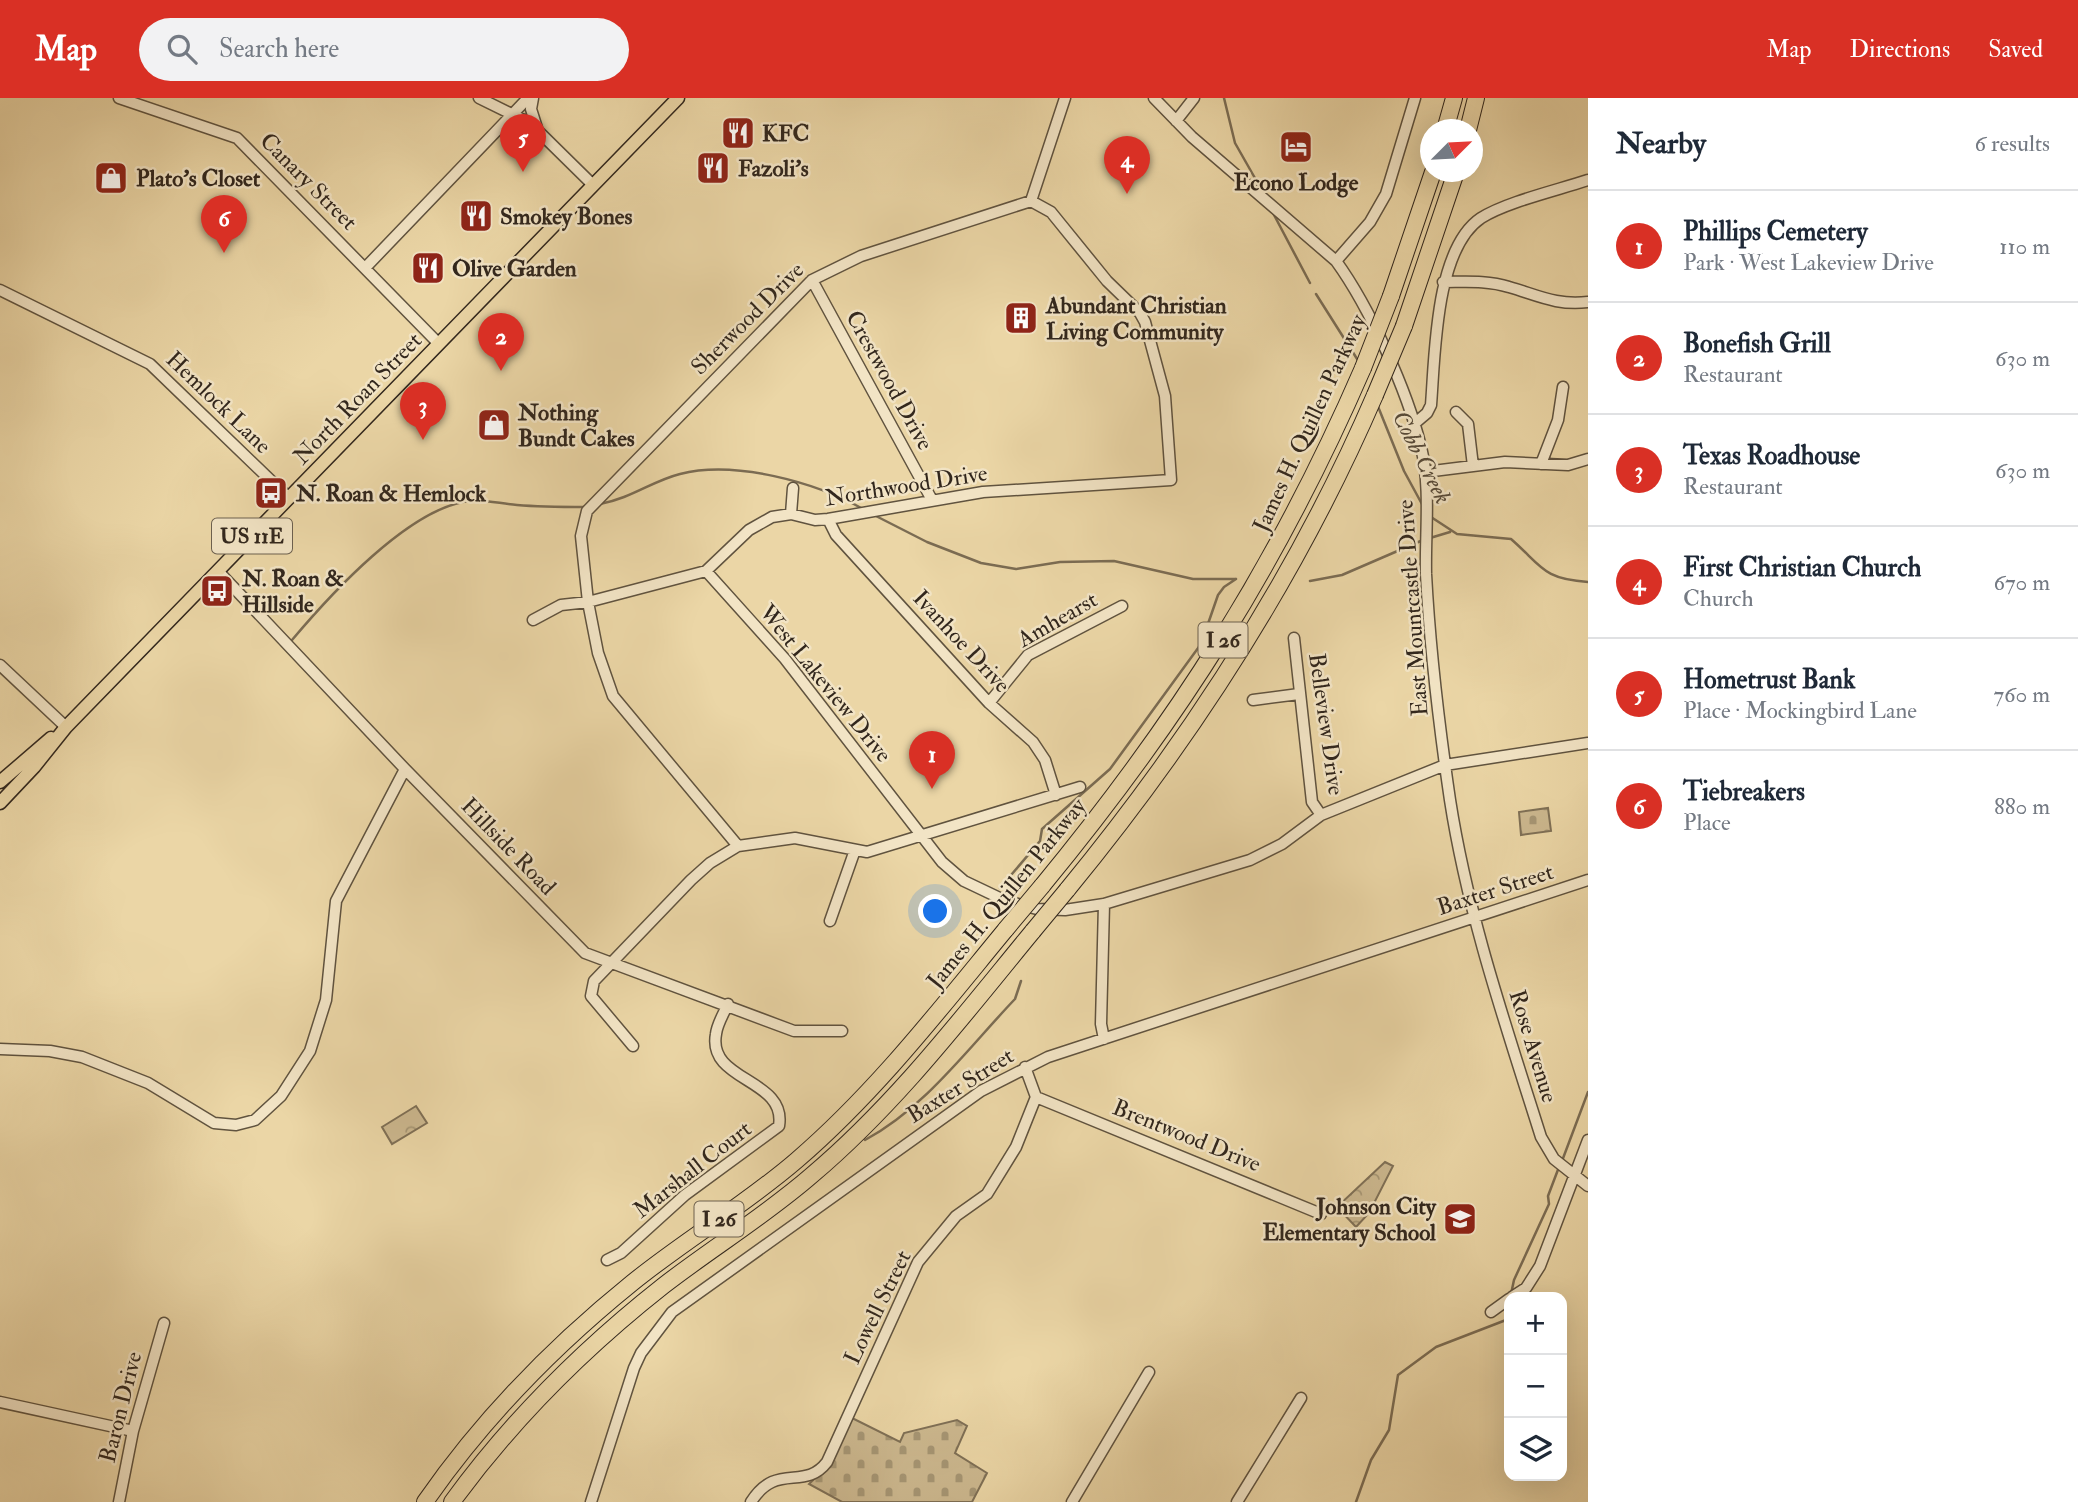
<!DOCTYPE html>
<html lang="en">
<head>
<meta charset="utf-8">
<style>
  body { margin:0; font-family:"IM FELL Double Pica",serif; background:#f2f2f3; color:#1f2937 }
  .controls { position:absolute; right:21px; bottom:21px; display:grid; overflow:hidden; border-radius:14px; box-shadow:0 7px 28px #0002 }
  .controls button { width:63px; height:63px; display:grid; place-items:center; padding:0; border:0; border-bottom:2px solid #e0e1e3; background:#fff; color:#1f2937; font:35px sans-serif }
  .compass { position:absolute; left:1420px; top:21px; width:63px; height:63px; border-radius:50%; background:#fff; box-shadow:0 7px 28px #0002; rotate:66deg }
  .you { position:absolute; left:936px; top:814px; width:24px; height:24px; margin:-18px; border:5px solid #fff; border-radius:50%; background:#1a73e8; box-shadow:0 0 0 10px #1a73e833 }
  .badge { display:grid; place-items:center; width:46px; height:46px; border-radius:50%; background:#d93025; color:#fff; font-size:23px; font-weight:700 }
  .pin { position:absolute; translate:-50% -58px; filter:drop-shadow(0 2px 4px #0008) }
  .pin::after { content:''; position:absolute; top:37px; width:24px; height:21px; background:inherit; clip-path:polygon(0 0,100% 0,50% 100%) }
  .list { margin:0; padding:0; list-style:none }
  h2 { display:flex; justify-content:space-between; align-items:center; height:91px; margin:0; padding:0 28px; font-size:30px }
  h2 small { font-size:23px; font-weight:400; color:#747a83 }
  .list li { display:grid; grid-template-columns:46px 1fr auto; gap:21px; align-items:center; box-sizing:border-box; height:112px; padding:0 28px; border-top:2px solid #e0e1e3 }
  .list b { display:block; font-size:26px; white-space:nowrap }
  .list p { margin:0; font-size:23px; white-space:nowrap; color:#747a83 }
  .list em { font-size:23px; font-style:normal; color:#747a83 }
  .icon { flex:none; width:38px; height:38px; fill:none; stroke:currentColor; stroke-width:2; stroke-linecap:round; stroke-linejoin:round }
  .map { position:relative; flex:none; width:1588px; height:1404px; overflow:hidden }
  header { display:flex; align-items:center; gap:42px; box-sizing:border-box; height:98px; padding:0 35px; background:#d93025; color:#fff }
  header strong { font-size:33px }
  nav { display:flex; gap:38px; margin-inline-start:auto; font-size:24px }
  .search { width:490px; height:63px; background:#f2f2f3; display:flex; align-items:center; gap:18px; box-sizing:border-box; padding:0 24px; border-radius:38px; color:#747a83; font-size:26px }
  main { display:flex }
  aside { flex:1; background:#fff }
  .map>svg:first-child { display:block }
  .cemetery { fill:url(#cemetery-stones); stroke:#7f7056; stroke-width:2 }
  .park { fill:url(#park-crowns); stroke:#7f7056; stroke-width:2 }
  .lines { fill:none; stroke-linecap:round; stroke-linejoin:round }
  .stream { stroke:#7b6c53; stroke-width:2.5 }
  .minor-casing { stroke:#60533f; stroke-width:13 }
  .major-casing { stroke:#32271d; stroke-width:15 }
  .highway-casing { stroke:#32271d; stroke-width:18 }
  .minor { stroke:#f2e4c5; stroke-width:10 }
  .major { stroke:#ebd6a6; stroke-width:12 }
  .highway { stroke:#ebd6a6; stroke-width:16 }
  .highway-bridge-casing { stroke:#32271d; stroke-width:18; stroke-linecap:butt }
  .highway-bridge { stroke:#ebd6a6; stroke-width:16 }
  .labels { text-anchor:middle; stroke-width:5; stroke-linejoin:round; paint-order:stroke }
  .shield { fill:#f2e4c5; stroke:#6c604f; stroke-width:2 }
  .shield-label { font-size:21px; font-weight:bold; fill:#32271d }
  .poi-label { font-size:23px; font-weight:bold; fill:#32271d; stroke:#f2e4c5; text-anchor:start }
  .street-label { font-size:23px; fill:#32271d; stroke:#f2e4c5 }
  .water-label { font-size:24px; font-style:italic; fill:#574a38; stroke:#f2e4c5 }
</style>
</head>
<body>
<header>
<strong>Map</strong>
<div class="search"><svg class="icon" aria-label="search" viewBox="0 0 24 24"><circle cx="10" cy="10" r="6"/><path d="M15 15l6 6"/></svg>Search here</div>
<nav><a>Map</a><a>Directions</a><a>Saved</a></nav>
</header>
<main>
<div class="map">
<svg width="1588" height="1404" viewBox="0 0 1588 1404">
  <defs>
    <pattern id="cemetery-stones" width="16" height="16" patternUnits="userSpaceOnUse" patternTransform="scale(1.75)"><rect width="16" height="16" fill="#ccb88f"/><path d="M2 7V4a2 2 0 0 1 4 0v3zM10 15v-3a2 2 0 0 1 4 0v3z" fill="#a69674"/></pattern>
    <pattern id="park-crowns" width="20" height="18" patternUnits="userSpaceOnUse" patternTransform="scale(1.75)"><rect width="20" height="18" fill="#ccb88f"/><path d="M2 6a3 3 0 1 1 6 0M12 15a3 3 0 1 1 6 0" fill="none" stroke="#a69674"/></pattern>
  </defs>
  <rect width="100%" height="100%" fill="#ebd6a6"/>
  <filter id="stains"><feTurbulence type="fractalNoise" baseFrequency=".00286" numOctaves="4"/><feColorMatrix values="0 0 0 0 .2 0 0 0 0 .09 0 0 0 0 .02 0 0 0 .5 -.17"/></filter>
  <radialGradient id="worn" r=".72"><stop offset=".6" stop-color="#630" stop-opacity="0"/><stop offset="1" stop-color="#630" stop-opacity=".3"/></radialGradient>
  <!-- cemetery -->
  <path class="cemetery" d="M 1548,710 L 1551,733 L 1521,737 L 1519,714 Z
    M 852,1320 L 900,1344 L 904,1335 L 957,1322 L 967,1328 L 955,1355 L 987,1375 L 972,1404 L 842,1404 L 809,1386 L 830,1366 Z"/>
  <!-- park -->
  <path class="park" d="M 416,1008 L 427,1025 L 392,1046 L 382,1029 Z
    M 1385,1064 L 1393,1068 L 1369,1115 L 1356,1129 L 1337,1109 Z"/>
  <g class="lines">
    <!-- stream -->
    <path class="stream" d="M 1224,0 L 1235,45 L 1264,96
      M 1273,115 L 1310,185
      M 1316,196 L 1359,264
      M 1377,306 L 1404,373 L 1423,408
      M 600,406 C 632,400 652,383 680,376 C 735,362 815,384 863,411
      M 872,416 L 927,444 L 981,465 L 1016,471 L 1060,464 L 1114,463 L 1193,481 L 1236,481
      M 1431,419 L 1457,436 L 1511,441 C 1542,468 1542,481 1588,484
      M 1430,440 L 1450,434
      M 1310,483 L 1342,477 L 1423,442
      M 292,542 C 330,497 409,410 469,403 C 485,401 501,406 517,407 C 540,409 563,409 586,409
      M 1000,790 L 1040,743 L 1042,731 L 1110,671 L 1201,546 L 1218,497 L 1224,489 L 1236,481
      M 865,1042 C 925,1010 969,949 1015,901 L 1021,883
      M 1562,1063 L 1588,994
      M 1511,1196 L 1514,1182 L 1549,1106 L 1548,1098 L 1559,1069
      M 1356,1404 L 1371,1362 L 1389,1332 L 1398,1277 L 1436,1249 L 1506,1222 L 1509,1207"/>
    <defs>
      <path id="minor" d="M 119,0 L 237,40 L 439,246
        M 479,0 L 530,25 L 593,87
        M 533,0 L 531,11 L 537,30
        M 1154,0 L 1192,39 L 1336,163 C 1370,210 1407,292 1421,349 C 1431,390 1425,435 1426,476 C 1430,552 1439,627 1450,702 C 1468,818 1506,928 1541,1039 L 1554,1061 L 1588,1088
        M 1176,23 L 1194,0
        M 1031,103 L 1065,0
        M 1336,163 L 1370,124 L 1386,96 L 1415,0
        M 365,170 L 528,0
        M 812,182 L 932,402
        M 1443,184 C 1465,184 1487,182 1509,189 C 1537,197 1557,208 1588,204
        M 0,192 L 150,266 L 289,400
        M 1456,314 L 1468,326 L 1473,368
        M 1414,326 L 1427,315 L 1431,307 C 1435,257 1435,151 1481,120 C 1506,104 1558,92 1588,82
        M 1541,366 L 1558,322 L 1563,289
        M 1425,374 L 1505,364 L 1568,367 L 1588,361
        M 791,416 L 793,390
        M 828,421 L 836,437 L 989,605 L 1033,644 L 1045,662 L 1056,697
        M 218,473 L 405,671 L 585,855 L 794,933 L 842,933
        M 706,473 L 785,561 L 942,764 L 964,783 L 1006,803 L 1037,811 L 1065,812 L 1104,806 L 1250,762 L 1282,746 L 1321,717 L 1445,667 L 1588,645
        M 533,522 L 561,507 L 588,504 L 706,473 L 749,432 L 772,419 L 791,416 L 815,422 L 828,421 L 983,394 L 1171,382 L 1165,298 L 1145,224 L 1140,215 L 1107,183 L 1051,114 L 1031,103 L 861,158 L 812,182 L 587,413 L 581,438 L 588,504 L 598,555 L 613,598 L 738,748
        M 1294,540 L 1312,704 L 1321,717
        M 0,567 L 66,629
        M 1253,602 L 1299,596
        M 989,605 L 1028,557 L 1122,508
        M 830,823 L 855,752
        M 1104,941 L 1101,926 L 1104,806
        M 633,948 L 591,898 L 594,883 L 691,782 L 710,765 L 738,748 L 795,740 L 867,754 L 1080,689
        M 0,951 L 50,953 L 82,959 L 148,985 L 214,1025 L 236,1027 L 255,1022 L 281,998 L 310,953 L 326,902 L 336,803 L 405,671
        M 1036,999 L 1321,1116
        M 607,1162 L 621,1155 L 685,1097 L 779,1028 C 787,980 707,984 716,936 C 717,926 724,915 728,906
        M 1512,1199 L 1526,1190 L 1540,1168 L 1588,1042
        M 1491,1214 L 1509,1201
        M 0,1304 L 133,1333
        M 119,1404 L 133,1333 L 164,1225
        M 591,1404 L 634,1270 L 641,1255 L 672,1214 L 981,993 L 1048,959 L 1588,782
        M 751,1404 C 777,1363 804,1394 827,1364 L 918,1164 L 956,1118 L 987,1096 L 1016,1049 L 1036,999 L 1025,969
        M 1072,1404 L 1149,1274
        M 1237,1404 L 1301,1300"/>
      <path id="major" d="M 0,684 L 51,640
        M 0,705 L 34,669 L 66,629 L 678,0"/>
      <path id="highway" d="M 1445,32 L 1454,0
        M 1468,32 L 1476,0
        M 1391,198 L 1433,74
        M 1404,228 L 1456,74
        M 1042,788 C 1178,623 1278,466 1363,270
        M 1067,792 C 1192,640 1297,478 1375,297
        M 425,1404 C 482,1322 554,1248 632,1185 C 685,1142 745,1107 797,1062 C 876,994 940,911 1006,831
        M 452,1404 C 512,1322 583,1251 663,1188 C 712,1150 765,1118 812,1077 C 896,1006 963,918 1033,833"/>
    </defs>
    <!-- minor casing -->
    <use href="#minor" class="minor-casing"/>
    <!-- major casing -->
    <use href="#major" class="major-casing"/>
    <!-- highway casing -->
    <use href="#highway" class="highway-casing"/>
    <!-- minor -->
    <use href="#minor" class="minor"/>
    <!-- major -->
    <use href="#major" class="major"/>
    <!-- highway -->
    <use href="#highway" class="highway"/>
    <defs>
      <path id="highway-bridge" d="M 1363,270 L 1391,198
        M 1375,297 L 1404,228
        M 1006,831 L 1042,788
        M 1033,833 L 1067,792"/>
    </defs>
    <!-- highway-bridge casing -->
    <use href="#highway-bridge" class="highway-bridge-casing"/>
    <!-- highway-bridge -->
    <use href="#highway-bridge" class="highway-bridge"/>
  </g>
  <!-- icons -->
  <defs>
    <symbol id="restaurant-square" viewBox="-11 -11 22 22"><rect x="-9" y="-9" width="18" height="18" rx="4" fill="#8f2418" stroke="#f2e4c5"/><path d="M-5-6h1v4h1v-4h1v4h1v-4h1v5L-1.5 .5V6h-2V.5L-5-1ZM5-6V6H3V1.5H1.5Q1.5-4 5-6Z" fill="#fff"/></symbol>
    <symbol id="hotel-square" viewBox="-11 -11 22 22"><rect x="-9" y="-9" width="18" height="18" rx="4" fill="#8f2418" stroke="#f2e4c5"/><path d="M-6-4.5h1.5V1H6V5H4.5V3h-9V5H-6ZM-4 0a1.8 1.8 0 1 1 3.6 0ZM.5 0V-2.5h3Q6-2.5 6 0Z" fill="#fff"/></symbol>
    <symbol id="shop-square" viewBox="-11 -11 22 22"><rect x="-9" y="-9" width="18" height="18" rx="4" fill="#8f2418" stroke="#f2e4c5"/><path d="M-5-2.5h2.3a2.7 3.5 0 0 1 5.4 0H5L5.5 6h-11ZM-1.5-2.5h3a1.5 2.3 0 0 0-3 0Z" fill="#fff"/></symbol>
    <symbol id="building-square" viewBox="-11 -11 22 22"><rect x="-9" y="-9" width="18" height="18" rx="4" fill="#8f2418" stroke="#f2e4c5"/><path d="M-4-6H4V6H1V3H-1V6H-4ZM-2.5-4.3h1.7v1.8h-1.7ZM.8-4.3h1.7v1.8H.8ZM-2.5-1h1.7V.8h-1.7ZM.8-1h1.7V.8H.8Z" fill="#fff"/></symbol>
    <symbol id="bus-square" viewBox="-11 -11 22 22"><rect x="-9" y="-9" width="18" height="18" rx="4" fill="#8f2418" stroke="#f2e4c5"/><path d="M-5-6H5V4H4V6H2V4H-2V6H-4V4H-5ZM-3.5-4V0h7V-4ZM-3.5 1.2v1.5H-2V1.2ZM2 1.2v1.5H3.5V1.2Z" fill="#fff"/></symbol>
    <symbol id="school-square" viewBox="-11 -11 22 22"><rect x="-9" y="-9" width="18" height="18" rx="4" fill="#8f2418" stroke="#f2e4c5"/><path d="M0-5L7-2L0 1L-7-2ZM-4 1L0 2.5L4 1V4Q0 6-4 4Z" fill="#fff"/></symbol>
  </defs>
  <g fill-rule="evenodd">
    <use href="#restaurant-square" x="719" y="16" width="38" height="38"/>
    <use href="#hotel-square" x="1277" y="30" width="38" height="38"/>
    <use href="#restaurant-square" x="694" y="51" width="38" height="38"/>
    <use href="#shop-square" x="92" y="61" width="38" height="38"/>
    <use href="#restaurant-square" x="457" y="99" width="38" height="38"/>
    <use href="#restaurant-square" x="409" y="151" width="38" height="38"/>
    <use href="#building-square" x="1002" y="201" width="38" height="38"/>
    <use href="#shop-square" x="475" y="308" width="38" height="38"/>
    <use href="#bus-square" x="252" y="376" width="38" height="38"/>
    <use href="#bus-square" x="198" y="474" width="38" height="38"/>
    <use href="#school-square" x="1441" y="1102" width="38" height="38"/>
  </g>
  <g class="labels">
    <!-- shield labels -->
    <g class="shield">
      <rect x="212" y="420.5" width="80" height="35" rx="5"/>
      <rect x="1198.5" y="524.5" width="49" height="35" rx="5"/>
      <rect x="694.5" y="1103.5" width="49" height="35" rx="5"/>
    </g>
    <g class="shield-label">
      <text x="252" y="445">US 11E</text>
      <text x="1223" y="549">I 26</text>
      <text x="719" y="1128">I 26</text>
    </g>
    <!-- poi labels -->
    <g class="poi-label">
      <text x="762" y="43">KFC</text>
      <text x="738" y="78">Fazoli's</text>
      <text x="136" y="88">Plato's Closet</text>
      <text x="1296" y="92" text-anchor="middle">Econo Lodge</text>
      <text x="500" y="126">Smokey Bones</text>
      <text x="452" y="178">Olive Garden</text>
      <text x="1046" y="215">Abundant Christian<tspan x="1046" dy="26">Living Community</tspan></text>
      <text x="518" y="322">Nothing<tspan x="518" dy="26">Bundt Cakes</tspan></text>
      <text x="296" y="403">N. Roan &amp; Hemlock</text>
      <text x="242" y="488">N. Roan &amp;<tspan x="242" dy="26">Hillside</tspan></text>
      <text x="1436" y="1116" text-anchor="end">Johnson City<tspan x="1436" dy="26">Elementary School</tspan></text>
    </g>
    <!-- street labels -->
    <g class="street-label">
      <text transform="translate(309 83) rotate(45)" y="8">Canary Street</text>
      <text transform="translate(747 220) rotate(-45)" y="8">Sherwood Drive</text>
      <text transform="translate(890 282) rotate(61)" y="8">Crestwood Drive</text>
      <text transform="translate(357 300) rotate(-46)" y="8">North Roan Street</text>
      <text transform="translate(219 304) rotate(44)" y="8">Hemlock Lane</text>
      <text transform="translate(1309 325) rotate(-65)" y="8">James H. Quillen Parkway</text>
      <text transform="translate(906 387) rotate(-9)" y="8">Northwood Drive</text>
      <text transform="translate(1412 510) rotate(-94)" y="8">East Mountcastle Drive</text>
      <text transform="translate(1057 521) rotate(-30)" y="8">Amhearst</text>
      <text transform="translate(962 543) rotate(47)" y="8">Ivanhoe Drive</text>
      <text transform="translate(826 585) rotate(51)" y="8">West Lakeview Drive</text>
      <text transform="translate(1327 626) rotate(82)" y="8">Belleview Drive</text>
      <text transform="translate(509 748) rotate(46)" y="8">Hillside Road</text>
      <text transform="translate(1495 791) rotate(-18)" y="8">Baxter Street</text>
      <text transform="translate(1006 795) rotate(-51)" y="8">James H. Quillen Parkway</text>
      <text transform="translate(1534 948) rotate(73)" y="8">Rose Avenue</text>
      <text transform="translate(960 987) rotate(-32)" y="8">Baxter Street</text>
      <text transform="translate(1187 1037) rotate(22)" y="8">Brentwood Drive</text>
      <text transform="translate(692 1071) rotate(-38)" y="8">Marshall Court</text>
      <text transform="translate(877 1209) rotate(-64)" y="8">Lowell Street</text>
      <text transform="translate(120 1309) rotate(-76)" y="8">Baron Drive</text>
    </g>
    <!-- water labels -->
    <g class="water-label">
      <text transform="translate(1422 359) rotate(63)" y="8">Cobb Creek</text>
    </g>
  </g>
  <rect width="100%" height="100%" filter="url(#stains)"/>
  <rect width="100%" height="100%" fill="url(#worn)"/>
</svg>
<div class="controls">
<button>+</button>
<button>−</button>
<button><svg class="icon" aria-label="layers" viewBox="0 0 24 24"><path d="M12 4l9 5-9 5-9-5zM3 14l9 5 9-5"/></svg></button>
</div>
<svg class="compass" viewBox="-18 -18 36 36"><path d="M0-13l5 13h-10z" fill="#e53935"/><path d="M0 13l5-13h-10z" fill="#747a83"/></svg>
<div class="you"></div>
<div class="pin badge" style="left:932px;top:691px">1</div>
<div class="pin badge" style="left:501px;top:273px">2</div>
<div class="pin badge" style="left:423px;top:342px">3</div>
<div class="pin badge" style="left:1127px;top:96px">4</div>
<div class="pin badge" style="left:523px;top:74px">5</div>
<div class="pin badge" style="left:224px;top:155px">6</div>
</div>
<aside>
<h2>Nearby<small>6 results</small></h2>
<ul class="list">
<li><span class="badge">1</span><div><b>Phillips Cemetery</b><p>Park · West Lakeview Drive</p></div><em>110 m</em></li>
<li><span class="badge">2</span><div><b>Bonefish Grill</b><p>Restaurant</p></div><em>630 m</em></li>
<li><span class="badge">3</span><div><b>Texas Roadhouse</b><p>Restaurant</p></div><em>630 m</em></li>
<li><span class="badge">4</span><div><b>First Christian Church</b><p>Church</p></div><em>670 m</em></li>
<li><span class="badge">5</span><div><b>Hometrust Bank</b><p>Place · Mockingbird Lane</p></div><em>760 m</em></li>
<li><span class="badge">6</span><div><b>Tiebreakers</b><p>Place</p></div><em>880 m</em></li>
</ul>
</aside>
</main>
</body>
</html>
